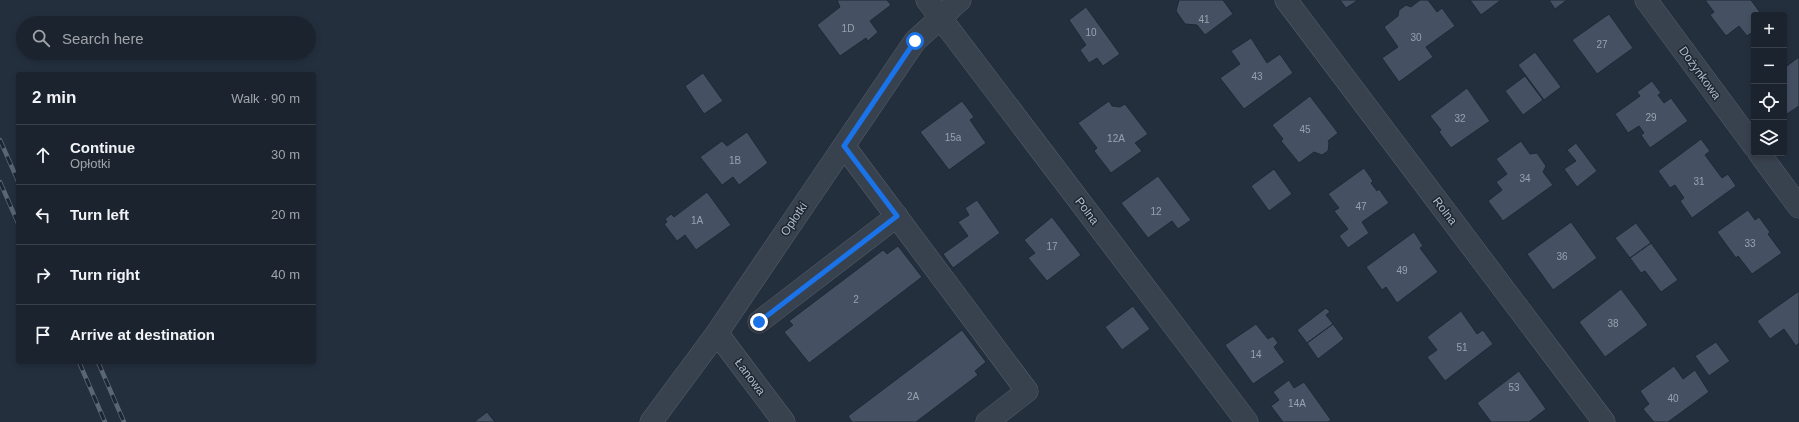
<!DOCTYPE html>
<html lang="en">
<head>
<meta charset="utf-8">
<style>
  body { margin:0; font-family:Helvetica,sans-serif; background:#242b36; color:#f1f3f6 }
  .controls { position:absolute; right:12px; top:12px; display:grid; overflow:hidden; border-radius:4px; box-shadow:0 2px 6px #0003 }
  .controls button { width:36px; height:36px; display:grid; place-items:center; padding:0; border:0; border-bottom:1px solid #39404a; background:#1b232e; color:#f1f3f6; font:20px sans-serif }
  .stop { position:absolute; width:12px; height:12px; margin:-9px; border:3px solid #1a73e8; border-radius:50%; background:#fff }
  .stop.end { background:#1a73e8; border-color:#fff; box-shadow:0 1px 4px #0008 }
  .list { margin:0; padding:0; list-style:none }
  h2 { display:flex; justify-content:space-between; align-items:center; height:52px; margin:0; padding:0 16px; font-size:17px }
  h2 small { font-size:13px; font-weight:400; color:#a0a4aa }
  .list li { display:grid; grid-template-columns:26px 1fr auto; gap:12px; align-items:center; box-sizing:border-box; height:60px; padding:0 16px; border-top:1px solid #39404a }
  .list b { display:block; font-size:15px; white-space:nowrap }
  .list p { margin:0; font-size:13px; white-space:nowrap; color:#a0a4aa }
  .list em { font-size:13px; font-style:normal; color:#a0a4aa }
  .icon { flex:none; width:22px; height:22px; fill:none; stroke:currentColor; stroke-width:2; stroke-linecap:round; stroke-linejoin:round }
  .map { position:relative; flex:none; width:1799px; height:422px; overflow:hidden }
  .search { position:absolute; background:#1b232e; box-shadow:0 2px 6px #0003; left:16px; top:16px; width:300px; height:44px; display:flex; align-items:center; gap:10px; box-sizing:border-box; padding:0 14px; border-radius:22px; color:#a0a4aa; font-size:15px }
  .panel { position:absolute; background:#1b232e; box-shadow:0 2px 6px #0003; left:16px; top:72px; width:300px; height:292px; border-radius:4px }
  .map>svg:first-child { display:block }
  .building { fill:#455162; stroke:#1f2835 }
  .lines { fill:none; stroke-linecap:round; stroke-linejoin:round }
  .minor-casing { stroke:#565f6c; stroke-width:23 }
  .minor { stroke:#38414e; stroke-width:22 }
  .rail-casing { stroke:#5a6575; stroke-width:4.5 }
  .rail { stroke:#1d2633; stroke-width:3; stroke-dasharray:9; stroke-linecap:butt }
  .route { stroke:#1a73e8; stroke-width:5 }
  .labels { text-anchor:middle; stroke-width:3; stroke-linejoin:round; paint-order:stroke }
  .number-label { font-size:10px; fill:#98a1af }
  .street-label { font-size:12px; fill:#b4bcc9; stroke:#1d2633 }
</style>
</head>
<body>
<div class="map">
<svg width="1799" height="422" viewBox="0 0 1799 422">
  <rect width="100%" height="100%" fill="#242f3e"/>
  <!-- building -->
  <path class="building" d="M 837,0 L 887,0 L 891,5 L 870,21 L 878,32 L 868,41 L 866,38 L 840,56 L 817,25 L 840,7 Z
    M 1179,0 L 1223,0 L 1233,14 L 1205,35 L 1197,25 L 1185,24 L 1176,11 Z
    M 1340,0 L 1358,0 L 1346,8 Z
    M 1420,0 L 1428,0 L 1437,12 L 1442,8 L 1455,26 L 1426,47 L 1433,57 L 1399,82 L 1382,58 L 1398,47 L 1384,27 L 1398,16 L 1399,10 L 1406,5 L 1411,7 Z
    M 1470,0 L 1501,0 L 1481,15 Z
    M 1549,0 L 1567,0 L 1555,9 Z
    M 1705,0 L 1751,0 L 1762,15 L 1754,15 L 1754,31 L 1747,36 L 1739,26 L 1726,36 L 1710,15 L 1714,12 Z
    M 1086,7 L 1120,54 L 1103,66 L 1097,58 L 1089,63 L 1080,50 L 1086,45 L 1069,20 Z
    M 1609,14 L 1633,48 L 1597,74 L 1572,40 Z
    M 1251,38 L 1267,63 L 1280,54 L 1293,73 L 1244,109 L 1220,78 L 1240,64 L 1231,51 Z
    M 1535,52 L 1561,87 L 1544,100 L 1518,65 Z
    M 1799,57 L 1799,106 L 1784,116 L 1784,68 Z
    M 703,73 L 723,101 L 704,114 L 685,86 Z
    M 1525,76 L 1543,100 L 1523,115 L 1505,91 Z
    M 1652,81 L 1661,93 L 1658,95 L 1664,103 L 1671,98 L 1688,121 L 1650,148 L 1641,135 L 1644,133 L 1639,126 L 1628,133 L 1615,114 L 1640,96 L 1637,92 Z
    M 1467,88 L 1490,121 L 1451,148 L 1439,132 L 1441,130 L 1430,116 Z
    M 1310,96 L 1338,133 L 1328,141 L 1329,143 L 1328,151 L 1322,155 L 1314,152 L 1299,163 L 1281,141 L 1283,139 L 1272,125 Z
    M 962,101 L 974,117 L 970,120 L 986,143 L 949,170 L 920,132 Z
    M 1109,101 L 1112,106 L 1120,107 L 1125,104 L 1148,134 L 1135,143 L 1142,151 L 1111,173 L 1094,151 L 1097,148 L 1078,123 Z
    M 747,132 L 768,163 L 739,185 L 733,177 L 722,185 L 700,157 L 722,141 L 727,146 Z
    M 1701,139 L 1710,151 L 1705,155 L 1722,178 L 1728,174 L 1736,186 L 1692,218 L 1680,201 L 1684,198 L 1675,185 L 1670,188 L 1658,171 Z
    M 1521,141 L 1530,154 L 1537,153 L 1546,166 L 1543,172 L 1553,185 L 1503,221 L 1488,201 L 1502,190 L 1496,182 L 1507,174 L 1496,159 Z
    M 1576,143 L 1597,171 L 1577,187 L 1564,169 L 1576,161 L 1567,150 Z
    M 1364,168 L 1373,181 L 1371,183 L 1377,191 L 1379,189 L 1389,203 L 1362,222 L 1369,233 L 1348,248 L 1339,236 L 1348,229 L 1334,211 L 1339,208 L 1328,194 Z
    M 1274,169 L 1292,194 L 1269,211 L 1251,186 Z
    M 1158,176 L 1191,220 L 1178,229 L 1172,221 L 1148,238 L 1121,203 Z
    M 707,192 L 731,225 L 696,250 L 685,235 L 677,241 L 664,224 L 667,222 L 665,219 L 671,214 L 674,217 Z
    M 977,200 L 1000,233 L 953,268 L 943,254 L 968,236 L 958,222 L 969,215 L 965,208 Z
    M 1748,210 L 1755,220 L 1759,217 L 1770,232 L 1768,234 L 1782,253 L 1752,274 L 1738,256 L 1736,258 L 1717,232 Z
    M 1052,217 L 1081,255 L 1047,281 L 1028,258 L 1035,253 L 1024,240 Z
    M 1571,222 L 1597,258 L 1553,290 L 1527,254 Z
    M 1636,223 L 1651,243 L 1630,258 L 1615,238 Z
    M 1414,232 L 1423,246 L 1420,248 L 1438,272 L 1397,303 L 1386,287 L 1382,290 L 1366,267 Z
    M 1651,243 L 1678,280 L 1661,292 L 1645,271 L 1641,273 L 1630,258 Z
    M 898,246 L 922,277 L 809,363 L 784,332 L 793,325 L 789,321 L 883,250 L 887,254 Z
    M 1621,289 L 1648,325 L 1605,357 L 1579,322 Z
    M 1799,291 L 1799,343 L 1796,346 L 1784,329 L 1770,339 L 1757,321 Z
    M 1133,306 L 1150,329 L 1122,350 L 1105,327 Z
    M 1326,308 L 1330,312 L 1326,315 L 1333,324 L 1307,343 L 1297,330 Z
    M 1461,311 L 1477,334 L 1483,330 L 1493,344 L 1445,381 L 1427,357 L 1437,350 L 1427,337 Z
    M 1256,324 L 1268,339 L 1273,336 L 1278,343 L 1274,347 L 1285,362 L 1253,384 L 1225,345 Z
    M 1333,324 L 1344,339 L 1318,359 L 1307,343 Z
    M 962,330 L 986,362 L 975,371 L 978,375 L 916,422 L 852,422 L 848,416 Z
    M 1716,342 L 1730,361 L 1709,376 L 1695,356 Z
    M 1674,366 L 1683,379 L 1695,370 L 1709,392 L 1668,422 L 1654,422 L 1643,409 L 1649,404 L 1640,391 Z
    M 1519,371 L 1546,409 L 1529,422 L 1491,422 L 1477,403 Z
    M 1289,380 L 1294,388 L 1304,382 L 1331,420 L 1328,422 L 1283,422 L 1271,406 L 1279,400 L 1273,392 Z
    M 487,412 L 495,422 L 474,422 Z"/>
  <g class="lines">
    <defs>
      <path id="minor" d="M 927,0 L 1247,422
        M 1286,0 L 1604,422
        M 1646,0 L 1754,146
        M 844,146 L 1027,391 L 987,422
        M 1759,153 L 1799,207
        M 759,322 L 897,216
        M 717,333 L 784,422
        M 651,422 L 717,333 L 915,41 L 960,0"/>
    </defs>
    <!-- minor casing -->
    <use href="#minor" class="minor-casing"/>
    <!-- minor -->
    <use href="#minor" class="minor"/>
    <defs>
      <path id="rail" d="M 0,140 L 18,181
        M 0,182 L 18,223
        M 79,362 L 105,422
        M 98,362 L 124,422"/>
    </defs>
    <!-- rail casing -->
    <use href="#rail" class="rail-casing"/>
    <!-- rail -->
    <use href="#rail" class="rail"/>
  </g>
  <g class="lines">
    <!-- route -->
    <path class="route" d="M 759,322 L 897,216 L 844,146 L 915,41"/>
  </g>
  <g class="labels">
    <!-- number labels -->
    <g class="number-label">
      <text x="1204" y="23">41</text>
      <text x="848" y="32">1D</text>
      <text x="1091" y="36">10</text>
      <text x="1416" y="41">30</text>
      <text x="1602" y="48">27</text>
      <text x="1257" y="80">43</text>
      <text x="1651" y="121">29</text>
      <text x="1460" y="122">32</text>
      <text x="1305" y="133">45</text>
      <text x="953" y="141">15a</text>
      <text x="1116" y="142">12A</text>
      <text x="735" y="164">1B</text>
      <text x="1525" y="182">34</text>
      <text x="1699" y="185">31</text>
      <text x="1361" y="210">47</text>
      <text x="1156" y="215">12</text>
      <text x="697" y="224">1A</text>
      <text x="1750" y="247">33</text>
      <text x="1052" y="250">17</text>
      <text x="1562" y="260">36</text>
      <text x="1402" y="274">49</text>
      <text x="856" y="303">2</text>
      <text x="1613" y="327">38</text>
      <text x="1462" y="351">51</text>
      <text x="1256" y="358">14</text>
      <text x="1514" y="391">53</text>
      <text x="913" y="400">2A</text>
      <text x="1673" y="402">40</text>
      <text x="1297" y="407">14A</text>
    </g>
    <!-- street labels -->
    <g class="street-label">
      <text transform="translate(1700 73) rotate(54)" y="4">Dożynkowa</text>
      <text transform="translate(1087 211) rotate(53)" y="4">Polna</text>
      <text transform="translate(1445 211) rotate(53)" y="4">Rolna</text>
      <text transform="translate(794 219) rotate(-56)" y="4">Opłotki</text>
      <text transform="translate(750 377) rotate(53)" y="4">Łanowa</text>
    </g>
  </g>
</svg>
<div class="controls">
<button>+</button>
<button>−</button>
<button><svg class="icon" aria-label="locate" viewBox="0 0 24 24"><circle cx="12" cy="12" r="6"/><path d="M12 2v4M12 18v4M2 12h4M18 12h4"/></svg></button>
<button><svg class="icon" aria-label="layers" viewBox="0 0 24 24"><path d="M12 4l9 5-9 5-9-5zM3 14l9 5 9-5"/></svg></button>
</div>
<div class="stop" style="left:915px;top:41px"></div>
<div class="stop end" style="left:759px;top:322px"></div>
<div class="search"><svg class="icon" aria-label="search" viewBox="0 0 24 24"><circle cx="10" cy="10" r="6"/><path d="M15 15l6 6"/></svg>Search here</div>
<section class="panel">
<h2>2 min<small>Walk · 90 m</small></h2>
<ul class="list">
<li><svg class="icon" aria-label="ahead" viewBox="0 0 24 24"><path d="M12 20V5M6 11l6-6 6 6"/></svg><div><b>Continue</b><p>Opłotki</p></div><em>30 m</em></li>
<li><svg class="icon" aria-label="left" viewBox="0 0 24 24"><path d="M17 20v-9H6M10 6l-5 5 5 5"/></svg><div><b>Turn left</b></div><em>20 m</em></li>
<li><svg class="icon" aria-label="right" viewBox="0 0 24 24"><path d="M7 20v-9h11M14 6l5 5-5 5"/></svg><div><b>Turn right</b></div><em>40 m</em></li>
<li><svg class="icon" aria-label="arrive" viewBox="0 0 24 24"><path d="M6 21V4h12l-3 4 3 4H6"/></svg><div><b>Arrive at destination</b></div></li>
</ul>
</section>
</div>
</body>
</html>
